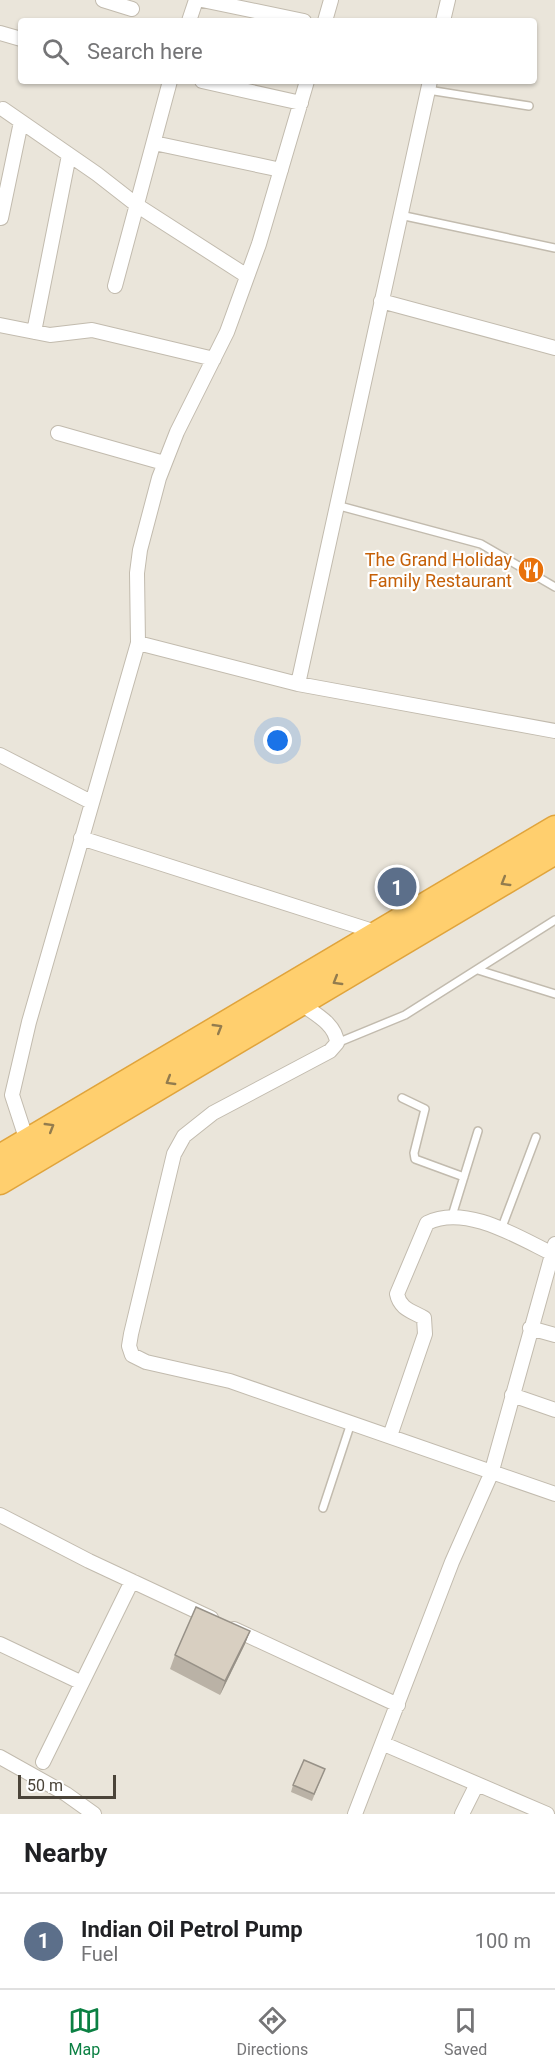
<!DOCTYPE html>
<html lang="en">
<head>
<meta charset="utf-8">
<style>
  body { margin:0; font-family:Roboto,sans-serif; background:#f2f2f2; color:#202124 }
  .scale { position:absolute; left:18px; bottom:15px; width:98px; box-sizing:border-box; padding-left:6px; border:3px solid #4b4439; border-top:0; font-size:16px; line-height:21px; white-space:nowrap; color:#4b4439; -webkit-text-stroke:4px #fff; paint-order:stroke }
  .you { position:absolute; left:278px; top:741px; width:21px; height:21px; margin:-15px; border:4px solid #fff; border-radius:50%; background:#1a73e8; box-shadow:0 0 0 9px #1a73e833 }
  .badge { display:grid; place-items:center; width:39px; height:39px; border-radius:50%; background:#0b8043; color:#fff; font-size:20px; font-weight:700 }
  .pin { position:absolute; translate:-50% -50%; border:3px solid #fff; box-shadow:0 2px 6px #0006 }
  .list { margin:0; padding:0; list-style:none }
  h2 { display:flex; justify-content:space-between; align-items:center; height:78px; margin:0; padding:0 24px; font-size:26px }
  h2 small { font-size:20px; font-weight:400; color:#757577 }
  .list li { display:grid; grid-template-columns:39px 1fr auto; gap:18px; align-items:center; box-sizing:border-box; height:96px; padding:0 24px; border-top:2px solid #e0e0e0 }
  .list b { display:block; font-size:22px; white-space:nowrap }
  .list p { margin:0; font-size:20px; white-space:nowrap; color:#757577 }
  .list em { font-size:20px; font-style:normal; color:#757577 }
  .icon { flex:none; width:33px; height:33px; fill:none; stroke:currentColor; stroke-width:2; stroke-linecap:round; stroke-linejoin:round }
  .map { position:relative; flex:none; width:555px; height:1814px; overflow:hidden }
  .search { position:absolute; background:#fff; box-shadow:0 2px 4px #0004; left:18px; right:18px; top:18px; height:66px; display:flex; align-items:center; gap:15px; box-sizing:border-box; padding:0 21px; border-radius:6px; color:#757577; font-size:22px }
  .sheet { height:174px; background:#fff }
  nav { display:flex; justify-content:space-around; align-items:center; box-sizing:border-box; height:84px; border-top:2px solid #e0e0e0; background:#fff; font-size:16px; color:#757577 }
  nav a { display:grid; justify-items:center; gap:3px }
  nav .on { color:#0b8043 }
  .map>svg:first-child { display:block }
  .residential { fill:#eae5da; fill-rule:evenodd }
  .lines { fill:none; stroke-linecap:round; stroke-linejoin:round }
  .lane-casing { stroke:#c2bbae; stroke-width:10 }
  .street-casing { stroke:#c2bbae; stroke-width:16 }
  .highway-casing { stroke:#e0a43c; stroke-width:27 }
  .lane { stroke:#fff; stroke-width:7 }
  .street { stroke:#fff; stroke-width:14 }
  .highway { stroke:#ffcf6e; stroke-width:24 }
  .wall { fill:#bab2a6 }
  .shaded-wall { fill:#979187 }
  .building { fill:#d8cfc1; stroke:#979187; stroke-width:1.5 }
  .oneway { stroke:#937c4e }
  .labels { text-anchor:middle; stroke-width:4.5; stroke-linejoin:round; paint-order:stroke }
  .food-label { font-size:18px; fill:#c56008; stroke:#fff; text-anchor:end }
</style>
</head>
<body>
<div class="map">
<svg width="555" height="1814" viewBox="0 0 555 1814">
  <rect width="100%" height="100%" fill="#f6f3ec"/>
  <!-- residential -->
  <path class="residential" d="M 0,0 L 555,0 L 555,1814 L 0,1814 ZM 21,21 L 534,21 L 534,81 L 21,81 Z"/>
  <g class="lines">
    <defs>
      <path id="lane" d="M 428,90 L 529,106
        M 400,215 L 555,248
        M 336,505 L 481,544 L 555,587
        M 478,970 L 555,994
        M 337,1043 L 405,1015 L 555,920
        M 402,1098 L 425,1109 L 414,1153 L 415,1159 L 464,1177
        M 451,1219 L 478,1131
        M 502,1227 L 536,1137
        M 323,1508 L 351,1423"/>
      <path id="street" d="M 103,0 L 132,9
        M 202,0 L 304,21
        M 189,21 L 196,0
        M 325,21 L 331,0
        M 443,21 L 448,0
        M 0,33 L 21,39
        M 202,81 L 301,103
        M 3,109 L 97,174 L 138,206 L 247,276
        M 154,143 L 281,170
        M 1,218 L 21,122
        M 115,286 L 170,81
        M 381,301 L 555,348
        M 0,325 L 50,335 L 92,330 L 214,359
        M 34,332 L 69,155
        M 58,433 L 164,463
        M 138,643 L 298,684 L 555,731
        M 298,684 L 430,81
        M 0,755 L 91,802
        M 81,838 L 379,933
        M 300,1003 C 315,1014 336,1024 337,1043 L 330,1051 L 213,1113 L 184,1136 L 174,1154 L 131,1334 L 129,1346 L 132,1355 L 146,1362 L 230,1381 L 555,1494
        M 27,1141 L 12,1095 L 29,1022 L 138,643 L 137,573 L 140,550 L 159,478 L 177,432 L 227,332 L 259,244 L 307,81
        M 530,1328 L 555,1335
        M 512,1395 L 555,1410
        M 390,1436 L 425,1334 L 424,1318 C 412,1311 400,1309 397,1294 L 427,1223 C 466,1203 521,1239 555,1255
        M 0,1515 L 89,1561 L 211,1618
        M 234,1629 L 398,1705
        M 0,1644 L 80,1682
        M 384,1744 L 547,1814
        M 0,1757 L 66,1794 L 94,1814
        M 43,1762 L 132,1581
        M 355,1814 L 452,1562 L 491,1474 L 555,1244
        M 462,1814 L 477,1784"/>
      <path id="highway" d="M 0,1157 L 555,828
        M 0,1182 L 555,852"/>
    </defs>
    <!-- lane casing -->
    <use href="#lane" class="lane-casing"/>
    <!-- street casing -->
    <use href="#street" class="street-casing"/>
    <!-- highway casing -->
    <use href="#highway" class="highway-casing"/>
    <!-- lane -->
    <use href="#lane" class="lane"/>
    <!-- street -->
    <use href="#street" class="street"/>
    <!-- highway -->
    <use href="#highway" class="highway"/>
  </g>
  <!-- wall -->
  <path class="wall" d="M 250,1631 L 245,1644 L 220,1695 L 170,1669 L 175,1655 Z
    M 325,1769 L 312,1801 L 291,1792 L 293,1785 Z"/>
  <!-- shaded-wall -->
  <path class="shaded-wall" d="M 250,1631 L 245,1644 L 220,1695 L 225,1681 Z"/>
  <!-- building -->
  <path class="building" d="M 196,1607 L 250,1631 L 225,1681 L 175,1655 Z
    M 304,1760 L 325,1769 L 314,1794 L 293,1785 Z"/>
  <!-- one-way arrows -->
  <defs><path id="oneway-chevron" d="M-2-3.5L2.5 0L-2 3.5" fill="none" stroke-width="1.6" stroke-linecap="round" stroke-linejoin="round" transform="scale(1.5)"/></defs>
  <g class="oneway">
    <use href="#oneway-chevron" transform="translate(505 882) rotate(149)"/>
    <use href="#oneway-chevron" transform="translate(337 981) rotate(149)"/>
    <use href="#oneway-chevron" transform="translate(218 1028) rotate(-31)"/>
    <use href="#oneway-chevron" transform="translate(170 1081) rotate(149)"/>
    <use href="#oneway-chevron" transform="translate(50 1127) rotate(-31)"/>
  </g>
  <!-- icons -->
  <defs>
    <symbol id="restaurant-disc" viewBox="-11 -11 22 22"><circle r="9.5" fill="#e8710a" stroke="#fff"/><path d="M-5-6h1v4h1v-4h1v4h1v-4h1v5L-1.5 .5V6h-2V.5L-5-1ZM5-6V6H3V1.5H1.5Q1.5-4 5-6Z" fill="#fff"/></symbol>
  </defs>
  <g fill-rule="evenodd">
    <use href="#restaurant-disc" x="516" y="555" width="30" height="30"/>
  </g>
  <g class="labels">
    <!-- food labels -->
    <g class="food-label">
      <text x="512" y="566">The Grand Holiday<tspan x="512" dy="21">Family Restaurant</tspan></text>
    </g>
  </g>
</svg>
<div class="scale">50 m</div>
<div class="you"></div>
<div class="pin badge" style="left:397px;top:887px;background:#5c6f8a">1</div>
<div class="search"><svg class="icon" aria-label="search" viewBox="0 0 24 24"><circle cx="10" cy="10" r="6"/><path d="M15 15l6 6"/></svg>Search here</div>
</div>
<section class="sheet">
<h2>Nearby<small></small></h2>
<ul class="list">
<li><span class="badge" style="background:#5c6f8a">1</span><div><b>Indian Oil Petrol Pump</b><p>Fuel</p></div><em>100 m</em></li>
</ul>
</section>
<nav>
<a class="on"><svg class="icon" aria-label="map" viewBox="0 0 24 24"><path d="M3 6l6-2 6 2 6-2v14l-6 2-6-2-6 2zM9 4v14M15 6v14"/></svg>Map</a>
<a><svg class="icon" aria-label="directions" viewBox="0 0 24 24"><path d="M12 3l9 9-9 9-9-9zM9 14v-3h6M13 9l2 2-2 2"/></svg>Directions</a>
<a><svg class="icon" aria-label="saved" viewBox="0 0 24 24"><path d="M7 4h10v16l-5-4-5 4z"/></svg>Saved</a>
</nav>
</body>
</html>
